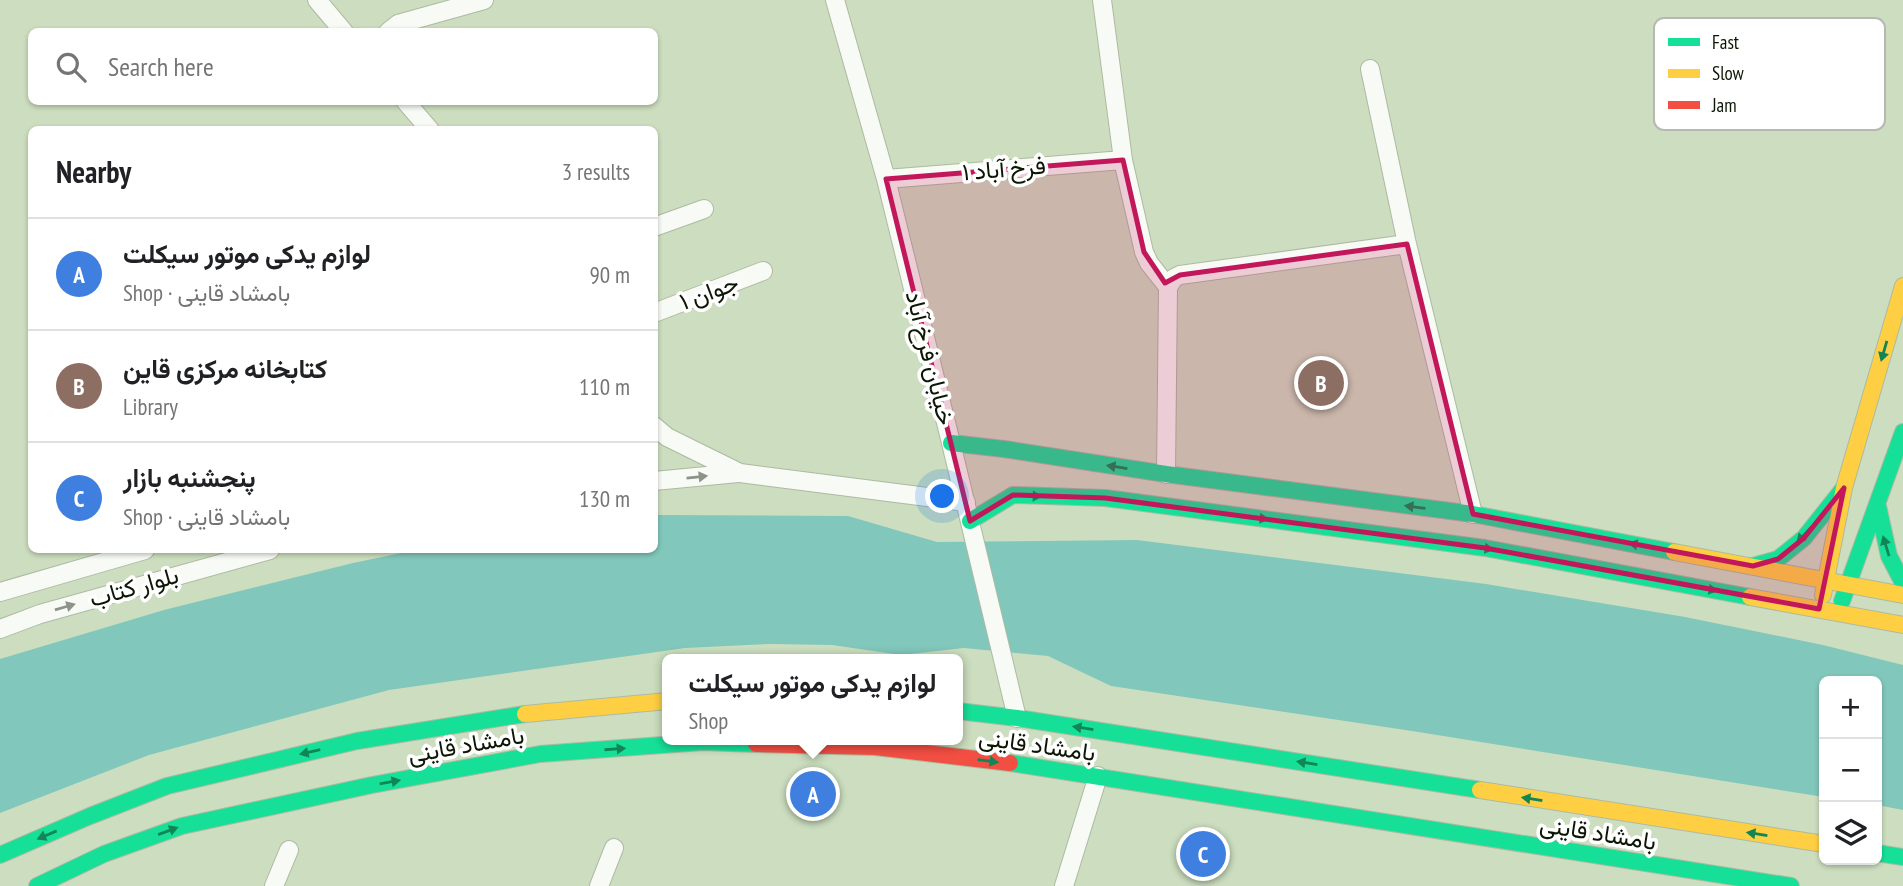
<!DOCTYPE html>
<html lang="en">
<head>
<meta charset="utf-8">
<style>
  body { margin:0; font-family:"PT Sans Narrow",Vazirmatn,sans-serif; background:#f6f6f6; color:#202124 }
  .controls { position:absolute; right:21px; bottom:21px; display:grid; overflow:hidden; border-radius:10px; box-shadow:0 2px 5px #0004 }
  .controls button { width:63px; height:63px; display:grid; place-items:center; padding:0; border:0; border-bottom:2px solid #e0e0e0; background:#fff; color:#202124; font:35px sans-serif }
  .you { position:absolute; left:943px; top:497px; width:24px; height:24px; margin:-18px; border:5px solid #fff; border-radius:50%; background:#1a73e8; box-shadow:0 0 0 10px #1a73e833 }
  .badge { display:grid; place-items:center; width:46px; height:46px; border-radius:50%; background:#4f5c45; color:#fff; font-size:23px; font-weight:700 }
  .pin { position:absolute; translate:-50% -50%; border:4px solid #fff; box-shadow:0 2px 7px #0006 }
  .popup { position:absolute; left:662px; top:654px; width:301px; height:91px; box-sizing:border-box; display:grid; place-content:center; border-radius:10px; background:#fff; filter:drop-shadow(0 2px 5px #0005); font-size:23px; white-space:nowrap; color:#757577 }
  .popup b { font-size:26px; color:#202124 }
  .popup::after { content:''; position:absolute; left:50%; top:100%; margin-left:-14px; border:14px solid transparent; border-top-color:#fff }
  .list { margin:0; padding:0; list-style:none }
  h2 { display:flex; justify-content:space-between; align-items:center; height:91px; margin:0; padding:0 28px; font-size:30px }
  h2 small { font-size:23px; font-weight:400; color:#757577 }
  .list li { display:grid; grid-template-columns:46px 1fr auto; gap:21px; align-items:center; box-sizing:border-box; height:112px; padding:0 28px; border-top:2px solid #e0e0e0 }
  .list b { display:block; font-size:26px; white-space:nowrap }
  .list p { margin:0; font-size:23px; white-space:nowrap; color:#757577 }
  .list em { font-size:23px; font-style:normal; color:#757577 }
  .icon { flex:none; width:38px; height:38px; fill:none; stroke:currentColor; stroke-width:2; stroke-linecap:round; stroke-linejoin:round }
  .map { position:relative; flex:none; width:1903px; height:886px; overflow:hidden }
  .search { position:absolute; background:#fff; box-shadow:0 2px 5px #0004; left:28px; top:28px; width:630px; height:77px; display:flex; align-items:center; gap:18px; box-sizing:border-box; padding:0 24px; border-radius:10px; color:#757577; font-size:26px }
  .panel { position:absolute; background:#fff; box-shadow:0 2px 5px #0004; left:28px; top:126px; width:630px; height:427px; border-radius:10px }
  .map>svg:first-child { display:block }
  .water { fill:#82c7bb }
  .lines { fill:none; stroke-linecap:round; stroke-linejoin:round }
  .street-casing { stroke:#adbaa2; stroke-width:20 }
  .fast-casing { stroke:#adbaa2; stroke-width:18 }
  .slow-casing { stroke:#adbaa2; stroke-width:18 }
  .jam-casing { stroke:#adbaa2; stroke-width:18 }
  .street { stroke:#f7faf5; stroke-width:18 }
  .fast { stroke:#16e098; stroke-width:16 }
  .slow { stroke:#ffcf43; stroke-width:16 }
  .jam { stroke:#f24e42; stroke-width:16 }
  .oneway { fill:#118555 }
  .oneway2 { fill:#8d9388 }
  .marked { fill:#c2185b; fill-opacity:0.2; stroke:#c2185b; stroke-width:5; stroke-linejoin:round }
  .labels { text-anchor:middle; stroke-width:7; stroke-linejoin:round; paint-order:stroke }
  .street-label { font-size:24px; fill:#0b1603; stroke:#fff }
  .key { fill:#fff; stroke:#b6b9b3; stroke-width:2 }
  .key-label { font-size:19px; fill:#0b1603 }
</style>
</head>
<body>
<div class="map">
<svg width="1903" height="886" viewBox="0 0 1903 886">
  <rect width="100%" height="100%" fill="#ccdebf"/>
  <!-- water -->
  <path class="water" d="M 655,515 L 848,516 L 937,542 L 1137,540 L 1486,584 L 1685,617 L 1823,645 L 1903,665 L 1903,810 L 1877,805 L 1877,681 L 1824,681 L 1824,797 L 1412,731 L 1111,686 L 1048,656 L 964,648 L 901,655 L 832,645 L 769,644 L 685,648 L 389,690 L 149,755 L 0,813 L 0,659 L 164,610 L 353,563 L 416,550 L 654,550 Z"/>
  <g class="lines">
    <defs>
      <path id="street" d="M 317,0 L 344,32
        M 835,0 L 886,179 L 951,443 L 1017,718
        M 1102,0 L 1123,160 L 1144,252 L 1149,263 L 1168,287
        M 388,32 L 398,24 L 484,0
        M 1370,69 L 1407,244 L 1473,514
        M 406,102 L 430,130
        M 886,179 L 1123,160
        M 654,227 L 704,209
        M 654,313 L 763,271
        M 654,426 L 667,437 L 740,473 L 966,502
        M 1166,474 L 1168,287 L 1174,278 L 1180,275 L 1407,244
        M 654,481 L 738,473
        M 0,592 L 145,550
        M 0,629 L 40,614 L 270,550
        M 274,886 L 289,850
        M 599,886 L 614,848
        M 1064,886 L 1098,776"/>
      <path id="fast" d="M 951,443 L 1004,449 L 1166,474 L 1473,514 L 1674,552
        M 1878,506 L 1889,556 L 1903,583
        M 970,521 L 1013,495 L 1105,498 L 1485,548 L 1750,597
        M 1753,566 L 1778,559 L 1804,538 L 1843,489
        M 1842,601 L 1903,432
        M 958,711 L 1017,718 L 1480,790
        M 1010,763 L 1791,886
        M 1877,853 L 1903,857
        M 0,855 L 90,816 L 167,786 L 357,741 L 525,714
        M 37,886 L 104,854 L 182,826 L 372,785 L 540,754 L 703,742 L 756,744"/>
      <path id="slow" d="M 1674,552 L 1903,595
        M 1823,595 L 1844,488 L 1903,286
        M 1750,597 L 1903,625
        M 525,714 L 668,701
        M 1480,790 L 1824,844"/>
      <path id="jam" d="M 756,744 L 875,747 L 1010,763"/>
    </defs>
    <!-- street casing -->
    <use href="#street" class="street-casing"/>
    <!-- fast casing -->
    <use href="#fast" class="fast-casing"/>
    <!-- slow casing -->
    <use href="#slow" class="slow-casing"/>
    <!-- jam casing -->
    <use href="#jam" class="jam-casing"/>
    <!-- street -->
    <use href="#street" class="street"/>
    <!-- fast -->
    <use href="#fast" class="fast"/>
    <!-- slow -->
    <use href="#slow" class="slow"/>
    <!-- jam -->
    <use href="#jam" class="jam"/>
  </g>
  <!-- one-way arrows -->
  <defs><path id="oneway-solid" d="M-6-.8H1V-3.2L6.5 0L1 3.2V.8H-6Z" transform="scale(1.75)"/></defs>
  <g class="oneway">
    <use href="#oneway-solid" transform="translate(1884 351) rotate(106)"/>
    <use href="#oneway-solid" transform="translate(1117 467) rotate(-171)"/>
    <use href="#oneway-solid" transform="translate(1031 496) rotate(2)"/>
    <use href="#oneway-solid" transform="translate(1415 507) rotate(-173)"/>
    <use href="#oneway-solid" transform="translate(1258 518) rotate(7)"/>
    <use href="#oneway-solid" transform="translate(1804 535) rotate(133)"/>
    <use href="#oneway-solid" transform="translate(1639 545) rotate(-169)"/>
    <use href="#oneway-solid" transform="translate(1886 546) rotate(-107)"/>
    <use href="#oneway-solid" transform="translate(1483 548) rotate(9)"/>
    <use href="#oneway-solid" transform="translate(1707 589) rotate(10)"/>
    <use href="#oneway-solid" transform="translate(1083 728) rotate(-171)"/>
    <use href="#oneway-solid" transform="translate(615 749) rotate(-4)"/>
    <use href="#oneway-solid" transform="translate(310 752) rotate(167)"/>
    <use href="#oneway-solid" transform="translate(988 761) rotate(7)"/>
    <use href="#oneway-solid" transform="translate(1307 763) rotate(-171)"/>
    <use href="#oneway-solid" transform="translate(390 782) rotate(-10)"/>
    <use href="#oneway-solid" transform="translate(1532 799) rotate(-171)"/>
    <use href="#oneway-solid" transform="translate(168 831) rotate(-20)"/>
    <use href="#oneway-solid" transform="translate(1757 834) rotate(-171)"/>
    <use href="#oneway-solid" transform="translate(47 835) rotate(157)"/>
  </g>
  <g class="oneway2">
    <use href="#oneway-solid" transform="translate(697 477) rotate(-6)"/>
    <use href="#oneway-solid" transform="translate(65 607) rotate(-16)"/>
  </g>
  <!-- marked area -->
  <path class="marked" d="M 1123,160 L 1144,252 L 1165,283 L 1180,275 L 1407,244 L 1473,514 L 1753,566 L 1778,559 L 1804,538 L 1844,488 L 1819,609 L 1485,548 L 1105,498 L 1013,495 L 970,521 L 886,179 Z"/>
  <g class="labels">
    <!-- street labels -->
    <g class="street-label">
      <text transform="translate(1004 169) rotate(-5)" y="8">فرخ آباد ۱</text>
      <text transform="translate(709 292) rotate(-21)" y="8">جوان ۱</text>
      <text transform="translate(930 358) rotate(76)" y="8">خیابان فرخ آباد</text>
      <text transform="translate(134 587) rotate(-16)" y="8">بلوار کتاب</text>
      <text transform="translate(466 745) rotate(-10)" y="8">بامشاد قاینی</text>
      <text transform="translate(1037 745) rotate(8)" y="8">بامشاد قاینی</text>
      <text transform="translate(1598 833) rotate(9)" y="8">بامشاد قاینی</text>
    </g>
  </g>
  <!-- legend -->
  <rect x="1654" y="18" width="231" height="112" rx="10" class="key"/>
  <rect x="1668" y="38" width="32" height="8" fill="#16e098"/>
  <rect x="1668" y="69" width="32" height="9" fill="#ffcf43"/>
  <rect x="1668" y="101" width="32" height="8" fill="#f24e42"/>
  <g class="key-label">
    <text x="1712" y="49">Fast</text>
    <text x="1712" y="80">Slow</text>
    <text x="1712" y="112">Jam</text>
  </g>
</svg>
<div class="controls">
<button>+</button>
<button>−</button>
<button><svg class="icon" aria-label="layers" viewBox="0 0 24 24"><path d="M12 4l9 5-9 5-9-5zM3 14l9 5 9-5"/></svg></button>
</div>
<div class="you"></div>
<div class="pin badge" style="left:813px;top:794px;background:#3f7fe0">A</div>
<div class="popup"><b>لوازم یدکی موتور سیکلت</b>Shop</div>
<div class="pin badge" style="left:1321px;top:383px;background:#8d6e63">B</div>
<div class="pin badge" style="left:1203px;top:854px;background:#3f7fe0">C</div>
<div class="search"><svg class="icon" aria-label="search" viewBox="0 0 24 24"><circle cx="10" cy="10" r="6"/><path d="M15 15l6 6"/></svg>Search here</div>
<section class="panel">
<h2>Nearby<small>3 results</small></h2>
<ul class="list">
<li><span class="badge" style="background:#3f7fe0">A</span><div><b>لوازم یدکی موتور سیکلت</b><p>Shop · بامشاد قاینی</p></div><em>90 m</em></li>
<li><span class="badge" style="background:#8d6e63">B</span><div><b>کتابخانه مرکزی قاین</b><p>Library</p></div><em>110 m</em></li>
<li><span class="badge" style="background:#3f7fe0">C</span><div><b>پنجشنبه بازار</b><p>Shop · بامشاد قاینی</p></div><em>130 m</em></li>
</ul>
</section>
</div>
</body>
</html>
